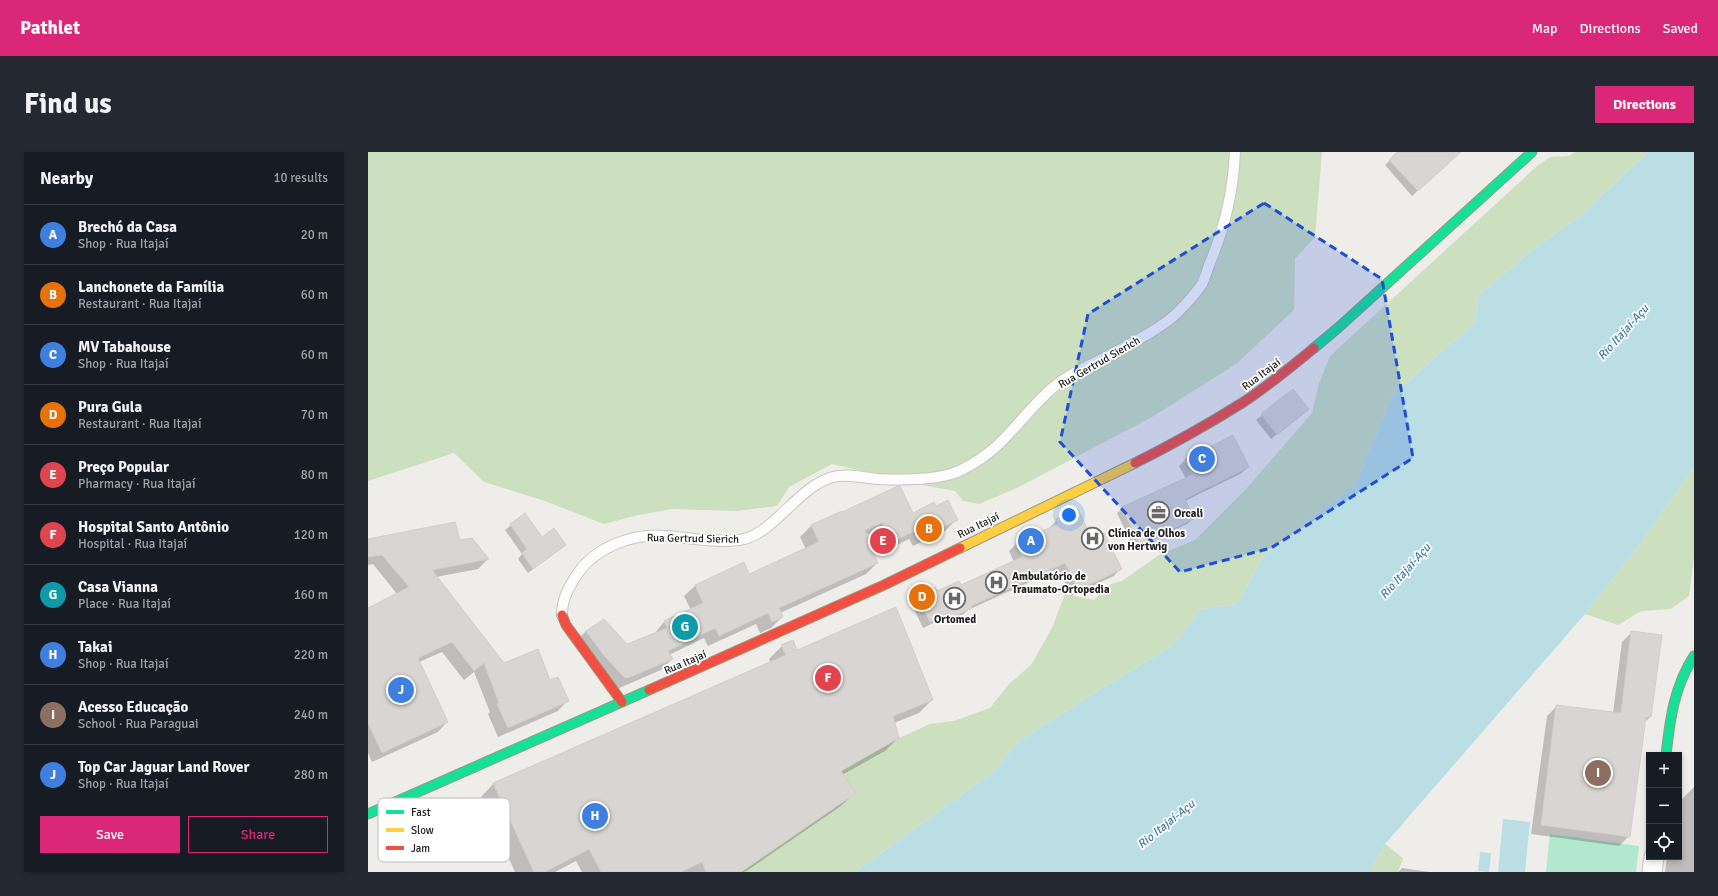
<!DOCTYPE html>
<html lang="en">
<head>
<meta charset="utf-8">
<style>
  body { margin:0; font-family:Signika,sans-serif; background:#242831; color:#f1f3f6 }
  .controls { position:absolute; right:12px; bottom:12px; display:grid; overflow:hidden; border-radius:0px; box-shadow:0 2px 6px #0003 }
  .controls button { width:36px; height:36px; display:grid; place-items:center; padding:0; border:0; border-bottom:1px solid #363941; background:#171b24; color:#f1f3f6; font:20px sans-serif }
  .you { position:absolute; left:701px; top:363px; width:14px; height:14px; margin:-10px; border:3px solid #fff; border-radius:50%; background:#1a73e8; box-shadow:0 0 0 6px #1a73e833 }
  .badge { display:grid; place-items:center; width:26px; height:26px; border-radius:50%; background:#db2777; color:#fff; font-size:13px; font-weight:700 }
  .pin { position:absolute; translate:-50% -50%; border:2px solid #fff; box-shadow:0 1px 4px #0006 }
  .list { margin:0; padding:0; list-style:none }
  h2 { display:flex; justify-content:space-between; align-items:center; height:52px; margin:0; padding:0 16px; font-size:17px }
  h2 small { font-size:13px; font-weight:400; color:#9ea1a6 }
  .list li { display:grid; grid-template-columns:26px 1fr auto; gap:12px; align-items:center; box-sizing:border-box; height:60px; padding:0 16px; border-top:1px solid #363941 }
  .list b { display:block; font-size:15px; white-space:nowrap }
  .list p { margin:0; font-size:13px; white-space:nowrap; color:#9ea1a6 }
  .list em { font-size:13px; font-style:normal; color:#9ea1a6 }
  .actions { display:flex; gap:8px; padding:12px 16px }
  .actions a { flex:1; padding:9px 0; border:1px solid #db2777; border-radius:0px; text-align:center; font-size:14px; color:#db2777 }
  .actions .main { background:#db2777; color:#fff }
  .icon { flex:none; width:22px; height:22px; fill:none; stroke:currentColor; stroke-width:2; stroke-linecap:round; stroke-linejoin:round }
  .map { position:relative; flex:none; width:1326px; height:720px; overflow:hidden; border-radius:0px }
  header { display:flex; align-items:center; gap:24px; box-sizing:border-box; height:56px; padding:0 20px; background:#db2777; color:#fff }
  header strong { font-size:19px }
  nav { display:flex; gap:22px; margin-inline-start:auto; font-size:14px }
  .intro { display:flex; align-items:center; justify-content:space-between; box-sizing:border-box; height:96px; padding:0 24px }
  h1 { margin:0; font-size:28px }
  .button { padding:10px 18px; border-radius:0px; background:#db2777; color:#fff; font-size:14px; font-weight:700 }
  main { display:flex; gap:24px; padding:0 24px }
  aside { flex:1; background:#171b24; border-radius:0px; box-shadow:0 2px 6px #0003 }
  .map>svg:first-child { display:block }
  .forest { fill:#ccdfbe }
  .pitch { fill:#b2e8ce }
  .water { fill:#bbdee4 }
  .shadow { fill:#0003 }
  .building { fill:#d8d5d2; stroke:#d2cecb }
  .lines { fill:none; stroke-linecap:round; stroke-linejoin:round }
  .lane-casing { stroke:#c8c7c6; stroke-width:12 }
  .street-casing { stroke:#c8c7c6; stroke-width:21 }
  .fast-casing { stroke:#9a9a80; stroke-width:11 }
  .slow-casing { stroke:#9a9a80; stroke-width:11 }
  .jam-casing { stroke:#9a9a80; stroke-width:11 }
  .lane { stroke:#fdfcfc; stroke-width:10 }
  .street { stroke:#fdfcfc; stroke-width:19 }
  .fast { stroke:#16e098; stroke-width:9 }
  .slow { stroke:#ffcf43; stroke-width:9 }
  .jam { stroke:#f24e42; stroke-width:9 }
  .marked { fill:#1d4ed8; fill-opacity:0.2; stroke:#1d4ed8; stroke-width:3; stroke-dasharray:8 5; stroke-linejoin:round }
  .labels { text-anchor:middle; stroke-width:3.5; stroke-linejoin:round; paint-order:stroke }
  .street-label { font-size:11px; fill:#212121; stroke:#fff }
  .poi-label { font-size:11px; font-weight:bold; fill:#212121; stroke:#fff; text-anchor:start }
  .water-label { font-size:12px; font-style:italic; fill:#427ba6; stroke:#fff }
  .key { fill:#fff; stroke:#bcbcbc; stroke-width:1 }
  .key-label { font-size:11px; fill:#212121 }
</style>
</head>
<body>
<header>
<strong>Pathlet</strong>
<nav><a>Map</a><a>Directions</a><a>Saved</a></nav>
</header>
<div class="intro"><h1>Find us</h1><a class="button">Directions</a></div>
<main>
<aside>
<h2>Nearby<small>10 results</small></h2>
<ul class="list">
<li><span class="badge" style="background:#3f7fe0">A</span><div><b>Brechó da Casa</b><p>Shop · Rua Itajaí</p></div><em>20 m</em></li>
<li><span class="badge" style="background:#e8710a">B</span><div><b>Lanchonete da Família</b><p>Restaurant · Rua Itajaí</p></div><em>60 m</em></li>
<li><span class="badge" style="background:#3f7fe0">C</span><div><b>MV Tabahouse</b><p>Shop · Rua Itajaí</p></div><em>60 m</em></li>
<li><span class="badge" style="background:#e8710a">D</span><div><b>Pura Gula</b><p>Restaurant · Rua Itajaí</p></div><em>70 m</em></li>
<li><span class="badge" style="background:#e0444e">E</span><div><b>Preço Popular</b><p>Pharmacy · Rua Itajaí</p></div><em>80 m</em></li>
<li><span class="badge" style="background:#e0444e">F</span><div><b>Hospital Santo Antônio</b><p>Hospital · Rua Itajaí</p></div><em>120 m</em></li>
<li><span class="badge" style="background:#0f9aa8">G</span><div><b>Casa Vianna</b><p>Place · Rua Itajaí</p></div><em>160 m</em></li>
<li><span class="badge" style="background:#3f7fe0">H</span><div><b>Takai</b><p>Shop · Rua Itajaí</p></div><em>220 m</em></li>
<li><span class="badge" style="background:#8d6e63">I</span><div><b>Acesso Educação</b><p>School · Rua Paraguai</p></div><em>240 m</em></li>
<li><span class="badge" style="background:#3f7fe0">J</span><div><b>Top Car Jaguar Land Rover</b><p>Shop · Rua Itajaí</p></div><em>280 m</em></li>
</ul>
<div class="actions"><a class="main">Save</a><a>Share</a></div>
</aside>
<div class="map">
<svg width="1326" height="720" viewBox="0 0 1326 720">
  <rect width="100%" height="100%" fill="#efedea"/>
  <!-- forest -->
  <path class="forest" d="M 0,0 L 954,0 L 947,85 L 927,107 L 926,158 L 868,212 L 784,265 L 649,336 L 611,352 L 595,349 L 587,339 L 554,333 L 464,312 L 421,335 L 409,354 L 368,359 L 304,357 L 270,363 L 236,372 L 174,348 L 116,330 L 86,301 L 0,329 Z
    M 1207,0 L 1280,0 L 1212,64 L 1171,93 L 1111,143 L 1107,170 L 1025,243 L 987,333 L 896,403 L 869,452 L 833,457 L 804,494 L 729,539 L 651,589 L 625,620 L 487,720 L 373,720 L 487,641 L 473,619 L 531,586 L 562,572 L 586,569 L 622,556 L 641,532 L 663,513 L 684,476 L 697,442 L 726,448 L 743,432 L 754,429 L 791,403 L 827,388 L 878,337 L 944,261 L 951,231 L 962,204 L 1168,15 L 1182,5 L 1201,4 Z
    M 1326,315 L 1326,405 L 1321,444 L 1303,457 L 1273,459 L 1250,473 L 1217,462 L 1273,390 Z
    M 1017,692 L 1035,706 L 1030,720 L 1001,720 Z"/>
  <!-- pitch -->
  <path class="pitch" d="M 1182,682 L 1271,694 L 1268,720 L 1178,720 Z"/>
  <!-- water -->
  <path class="water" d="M 1280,0 L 1326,0 L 1326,315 L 1273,390 L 1217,462 L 1017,692 L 1001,720 L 487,720 L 625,620 L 651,589 L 729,539 L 804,494 L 833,457 L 869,452 L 896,403 L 987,333 L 1025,243 L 1107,170 L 1111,143 L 1171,93 L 1212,64 Z
    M 1135,667 L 1162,670 L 1157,720 L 1130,720 Z
    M 1112,700 L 1123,701 L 1121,720 L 1110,719 Z"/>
  <!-- shadow -->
  <path class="shadow" d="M 1031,0 L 1092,0 L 1044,44 L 1017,13 Z
    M 925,238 L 935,262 L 903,287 L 888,268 Z
    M 865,285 L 880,315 L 874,321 L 817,349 L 825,367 L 819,372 L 766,397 L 749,361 L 755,356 L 818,327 L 811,314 L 816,309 Z
    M 568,355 L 588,368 L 577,379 L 545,394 L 541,387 L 513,401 L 503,381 L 498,383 L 509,411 L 498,422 L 412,461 L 414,465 L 403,476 L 392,481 L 388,472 L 340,494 L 336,486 L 301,503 L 304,507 L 293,518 L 249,537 L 207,490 L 218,479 L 236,468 L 259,494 L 286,482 L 296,470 L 323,458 L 316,444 L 328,433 L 381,423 L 438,397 L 432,385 L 443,374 L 474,361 L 544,362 Z
    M 157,362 L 174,386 L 197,393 L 160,421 L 150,407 L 154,402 L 137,378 Z
    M 689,368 L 723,388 L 752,417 L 746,424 L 703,444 L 690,417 L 600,458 L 596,462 L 576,471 L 574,467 L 555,476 L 543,451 L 550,444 L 593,435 L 646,410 L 641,399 L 648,392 L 683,376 L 682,375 Z
    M 0,388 L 92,389 L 120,407 L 110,417 L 68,425 L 135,512 L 182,530 L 199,549 L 190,559 L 130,585 L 120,562 L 122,560 L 106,520 L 96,528 L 74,500 L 51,510 L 79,570 L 70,580 L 4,610 L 0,601 L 0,457 L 29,442 L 5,412 L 0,413 Z
    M 1264,480 L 1282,565 L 1276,571 L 1261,684 L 1251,694 L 1163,682 L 1179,564 L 1189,554 L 1245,561 L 1254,490 Z
    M 414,494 L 564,548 L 551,561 L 526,571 L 530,586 L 517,599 L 474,623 L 486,641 L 473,654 L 377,720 L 214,720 L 208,709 L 187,720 L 147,720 L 113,645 L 125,632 L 403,511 L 401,507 Z
    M 1326,635 L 1326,720 L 1297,720 L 1299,705 L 1311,705 L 1311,650 Z
    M 1034,716 L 1062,720 L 1030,720 Z"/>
  <!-- building -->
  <path class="building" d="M 1029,0 L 1093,0 L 1050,39 L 1021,8 Z
    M 925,237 L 941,257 L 909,283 L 893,262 Z
    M 865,283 L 881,315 L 817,347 L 826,367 L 771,392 L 754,355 L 824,323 L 816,308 Z
    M 530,334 L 532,334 L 545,361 L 566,350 L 568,354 L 580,348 L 590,368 L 556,384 L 553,376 L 524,390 L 514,371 L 497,378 L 510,411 L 411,456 L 415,465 L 404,470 L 400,461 L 351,484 L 347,476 L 300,499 L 305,507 L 260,526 L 256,525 L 237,505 L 218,479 L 236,467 L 259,492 L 299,476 L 296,469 L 335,451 L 327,433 L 376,410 L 381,422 L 451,390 L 443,373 L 474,359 L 474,360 Z
    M 710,357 L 724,387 L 736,381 L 754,417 L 710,438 L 697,411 L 603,454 L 604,456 L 583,466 L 581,461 L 562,470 L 549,444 L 567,435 L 569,439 L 591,429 L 593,433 L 654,405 L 647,392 L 690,372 L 688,367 Z
    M 157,361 L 174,385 L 186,376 L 198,393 L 165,417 L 154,401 L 159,397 L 142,372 Z
    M 87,370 L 92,388 L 104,386 L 121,407 L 64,418 L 136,511 L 170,497 L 182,528 L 190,525 L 201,549 L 140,576 L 129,552 L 131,551 L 116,511 L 106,519 L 84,490 L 50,506 L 80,570 L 14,601 L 0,571 L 0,456 L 41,435 L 14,403 L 0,405 L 0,387 Z
    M 528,455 L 565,548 L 525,564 L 531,586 L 473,619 L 488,641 L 373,720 L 338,720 L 334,710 L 313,720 L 233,720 L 221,697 L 177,720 L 166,720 L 125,631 L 418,503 L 413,493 L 425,488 L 429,498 Z
    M 1263,479 L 1294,483 L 1283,565 L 1278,565 L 1262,685 L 1173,673 L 1188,553 L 1253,561 Z"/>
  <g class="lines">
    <defs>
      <path id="lane" d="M 194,463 C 194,446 201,435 210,421 C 229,394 266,381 299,384 C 323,386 347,391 371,388 C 405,384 430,334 465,325 C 480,321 495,326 510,327 C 532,328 562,328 583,322 C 587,321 591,319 595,317 C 634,298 649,269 679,241 C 698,222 726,212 749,199 C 768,189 795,175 810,160 C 818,152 828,141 834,132 C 838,124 840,114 844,106 C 858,70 865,39 867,0"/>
      <path id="street" d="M 1284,720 L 1286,705"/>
      <path id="fast" d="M 946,196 L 971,175 L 1164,0
        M 1298,603 C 1302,567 1306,535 1326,504
        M 0,662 L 281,538"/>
      <path id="slow" d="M 592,396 L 767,311"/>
      <path id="jam" d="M 767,311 C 803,293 839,273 874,251 C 899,235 923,215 946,196
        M 194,463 L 198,473 L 254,550
        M 281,538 L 516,433 L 592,396"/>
    </defs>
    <!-- lane casing -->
    <use href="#lane" class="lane-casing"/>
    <!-- street casing -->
    <use href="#street" class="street-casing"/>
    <!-- fast casing -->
    <use href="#fast" class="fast-casing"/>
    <!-- slow casing -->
    <use href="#slow" class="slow-casing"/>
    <!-- jam casing -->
    <use href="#jam" class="jam-casing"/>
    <!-- lane -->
    <use href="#lane" class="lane"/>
    <!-- street -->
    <use href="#street" class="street"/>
    <!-- fast -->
    <use href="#fast" class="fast"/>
    <!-- slow -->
    <use href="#slow" class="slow"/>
    <!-- jam -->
    <use href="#jam" class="jam"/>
  </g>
  <!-- marked area -->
  <path class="marked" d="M 896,51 L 1014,127 L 1045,306 L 903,396 L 812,420 L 692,290 L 720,162 Z"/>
  <!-- icons -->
  <defs>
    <symbol id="office-ring" viewBox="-11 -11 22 22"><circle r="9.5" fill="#fff" stroke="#696867" stroke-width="1.5"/><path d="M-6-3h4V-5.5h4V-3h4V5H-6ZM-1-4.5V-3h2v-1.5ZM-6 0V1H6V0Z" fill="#696867"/></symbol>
    <symbol id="hospital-ring" viewBox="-11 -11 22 22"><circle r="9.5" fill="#fff" stroke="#696867" stroke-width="1.5"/><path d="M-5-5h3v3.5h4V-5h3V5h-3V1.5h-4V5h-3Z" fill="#696867"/></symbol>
  </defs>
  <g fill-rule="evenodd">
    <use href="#office-ring" x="778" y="348" width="25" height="25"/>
    <use href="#hospital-ring" x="712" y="374" width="25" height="25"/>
    <use href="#hospital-ring" x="616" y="418" width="25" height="25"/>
    <use href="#hospital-ring" x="574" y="434" width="25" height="25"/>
  </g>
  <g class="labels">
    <!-- street labels -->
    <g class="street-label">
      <text transform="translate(731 210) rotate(-30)" y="4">Rua Gertrud Sierich</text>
      <text transform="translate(893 222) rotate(-37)" y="4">Rua Itajaí</text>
      <text transform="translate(610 373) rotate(-26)" y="4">Rua Itajaí</text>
      <text transform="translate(325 386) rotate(1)" y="4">Rua Gertrud Sierich</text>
      <text transform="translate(317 510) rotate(-23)" y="4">Rua Itajaí</text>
    </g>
    <!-- poi labels -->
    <g class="poi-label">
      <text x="806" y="365">Orcali</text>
      <text x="740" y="385">Clínica de Olhos<tspan x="740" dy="13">von Hertwig</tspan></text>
      <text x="644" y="428">Ambulatório de<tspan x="644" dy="13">Traumato-Ortopedia</tspan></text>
      <text x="587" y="471" text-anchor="middle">Ortomed</text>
    </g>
    <!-- water labels -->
    <g class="water-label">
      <text transform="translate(1255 180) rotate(-48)" y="4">Rio Itajaí-Açu</text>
      <text transform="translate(1037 419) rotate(-48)" y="4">Rio Itajaí-Açu</text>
      <text transform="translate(798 672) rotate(-39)" y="4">Rio Itajaí-Açu</text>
    </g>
  </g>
  <!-- legend -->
  <rect x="10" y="646" width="132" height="64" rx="6" class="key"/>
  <rect x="18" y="658" width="18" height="4" fill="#16e098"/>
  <rect x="18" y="676" width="18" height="4" fill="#ffcf43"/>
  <rect x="18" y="694" width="18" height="4" fill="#f24e42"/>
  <g class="key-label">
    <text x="43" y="664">Fast</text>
    <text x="43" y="682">Slow</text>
    <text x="43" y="700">Jam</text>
  </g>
</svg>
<div class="controls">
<button>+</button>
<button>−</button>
<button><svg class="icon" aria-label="locate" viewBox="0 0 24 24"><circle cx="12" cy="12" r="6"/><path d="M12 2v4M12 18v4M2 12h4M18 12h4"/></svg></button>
</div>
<div class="you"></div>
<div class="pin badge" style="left:663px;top:389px;background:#3f7fe0">A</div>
<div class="pin badge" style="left:561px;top:377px;background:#e8710a">B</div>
<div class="pin badge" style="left:834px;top:307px;background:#3f7fe0">C</div>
<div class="pin badge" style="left:554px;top:445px;background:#e8710a">D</div>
<div class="pin badge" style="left:515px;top:389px;background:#e0444e">E</div>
<div class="pin badge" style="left:460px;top:526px;background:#e0444e">F</div>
<div class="pin badge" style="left:317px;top:475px;background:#0f9aa8">G</div>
<div class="pin badge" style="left:227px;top:664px;background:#3f7fe0">H</div>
<div class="pin badge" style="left:1230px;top:621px;background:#8d6e63">I</div>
<div class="pin badge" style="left:33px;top:538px;background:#3f7fe0">J</div>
</div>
</main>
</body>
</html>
